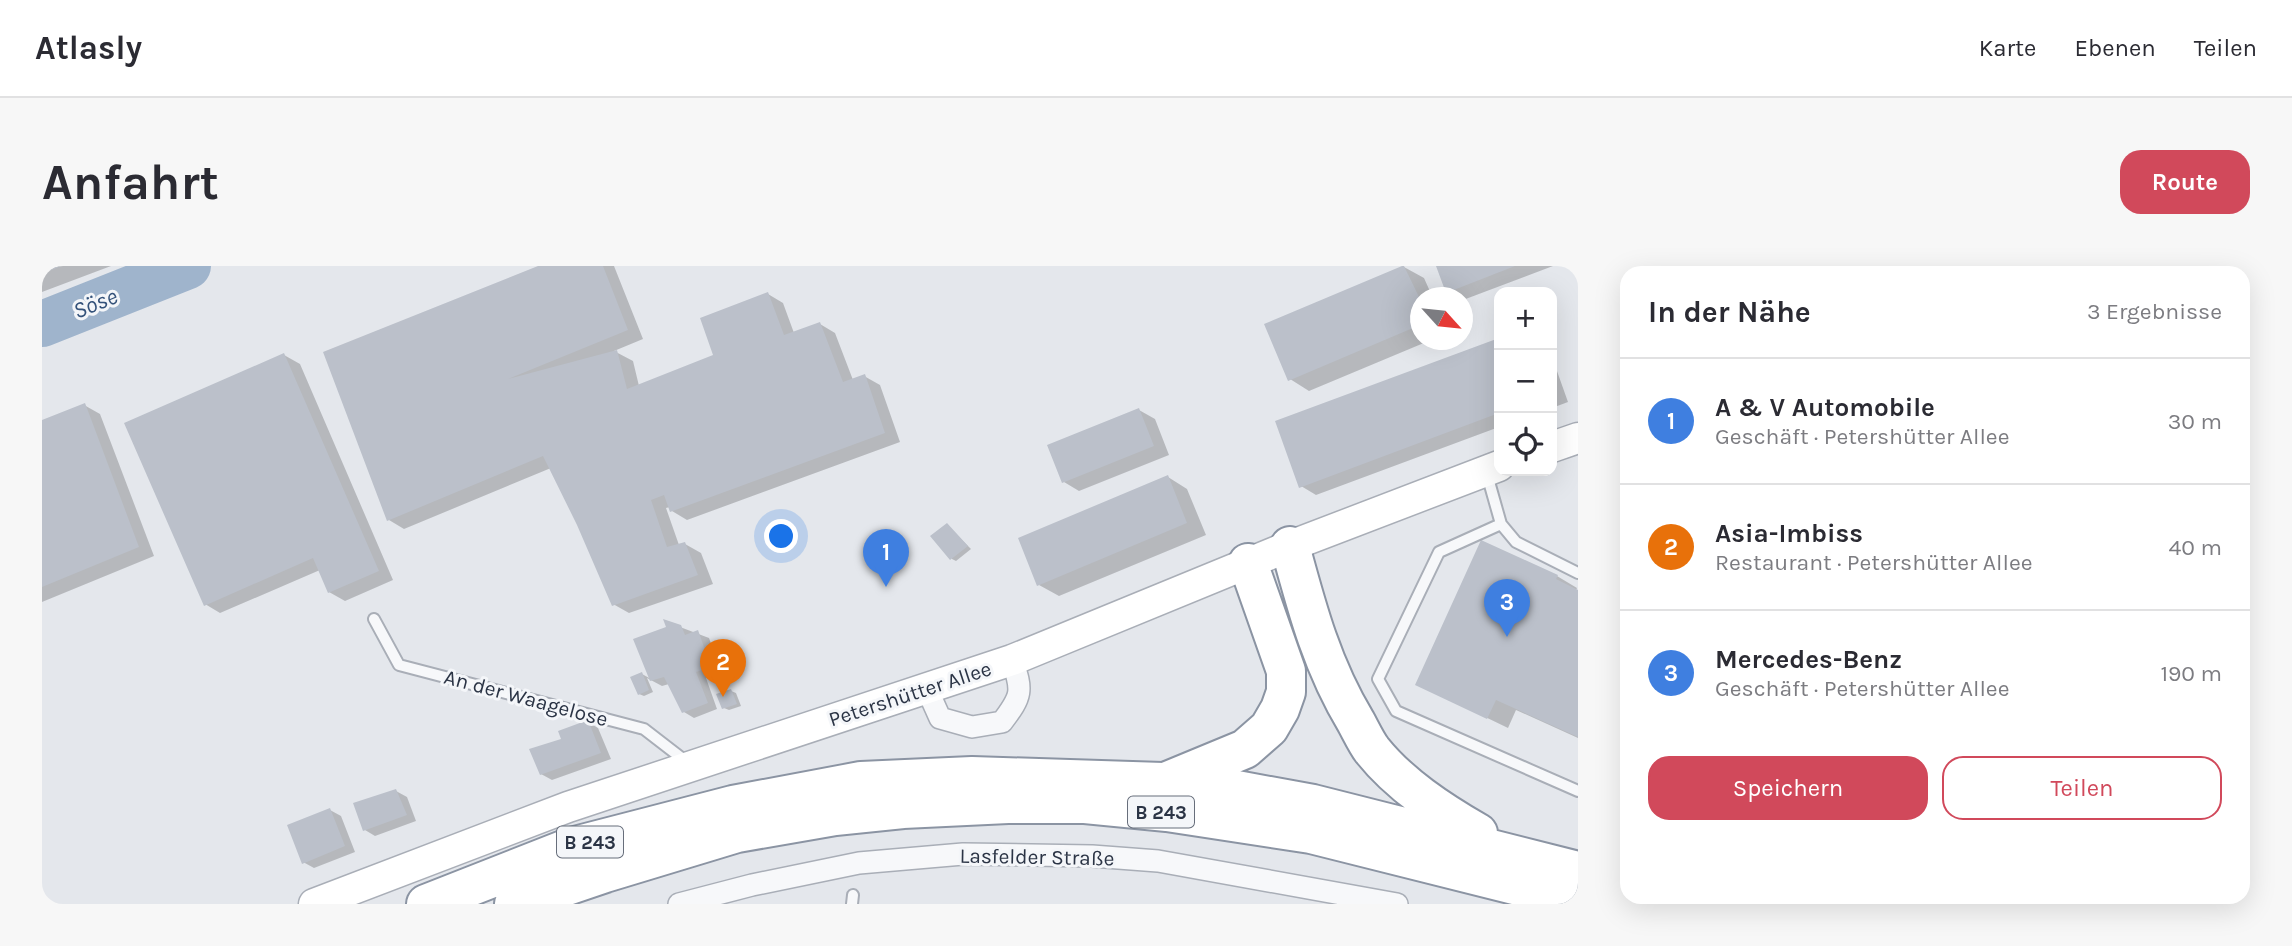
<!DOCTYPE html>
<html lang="de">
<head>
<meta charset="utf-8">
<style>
  body { margin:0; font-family:Karla,sans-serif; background:#f7f7f7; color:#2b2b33 }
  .controls { position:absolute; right:21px; top:21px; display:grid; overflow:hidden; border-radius:14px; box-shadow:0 7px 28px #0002 }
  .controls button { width:63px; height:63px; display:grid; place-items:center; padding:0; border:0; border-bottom:2px solid #e1e1e2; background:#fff; color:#2b2b33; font:35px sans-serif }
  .compass { position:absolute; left:1368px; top:21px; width:63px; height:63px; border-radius:50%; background:#fff; box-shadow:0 7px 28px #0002; rotate:117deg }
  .you { position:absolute; left:740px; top:271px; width:24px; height:24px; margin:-18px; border:5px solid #fff; border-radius:50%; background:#1a73e8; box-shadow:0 0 0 10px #1a73e833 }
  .badge { display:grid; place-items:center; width:46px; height:46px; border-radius:50%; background:#d1495b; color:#fff; font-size:23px; font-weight:700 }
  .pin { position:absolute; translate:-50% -58px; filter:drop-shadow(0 2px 4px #0008) }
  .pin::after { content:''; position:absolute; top:37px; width:24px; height:21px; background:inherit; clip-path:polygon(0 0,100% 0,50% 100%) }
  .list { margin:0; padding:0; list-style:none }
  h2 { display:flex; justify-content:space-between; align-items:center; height:91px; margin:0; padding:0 28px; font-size:30px }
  h2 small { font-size:23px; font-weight:400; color:#7c7c81 }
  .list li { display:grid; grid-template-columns:46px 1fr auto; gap:21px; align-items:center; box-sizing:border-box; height:126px; padding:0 28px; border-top:2px solid #e1e1e2 }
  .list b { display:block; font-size:26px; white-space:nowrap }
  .list p { margin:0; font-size:23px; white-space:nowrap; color:#7c7c81 }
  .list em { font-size:23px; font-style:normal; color:#7c7c81 }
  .actions { display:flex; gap:14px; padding:21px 28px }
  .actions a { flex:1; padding:16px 0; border:2px solid #d1495b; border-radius:21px; text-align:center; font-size:24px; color:#d1495b }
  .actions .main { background:#d1495b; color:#fff }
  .icon { flex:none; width:38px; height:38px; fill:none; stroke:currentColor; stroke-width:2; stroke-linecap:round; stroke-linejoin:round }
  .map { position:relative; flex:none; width:1536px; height:638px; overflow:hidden; border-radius:21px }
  header { display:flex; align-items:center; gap:42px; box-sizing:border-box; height:98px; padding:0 35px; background:#fff; border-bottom:2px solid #e1e1e2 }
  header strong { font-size:33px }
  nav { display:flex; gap:38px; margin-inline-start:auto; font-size:24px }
  .intro { display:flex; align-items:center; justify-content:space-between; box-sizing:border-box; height:168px; padding:0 42px }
  h1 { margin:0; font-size:49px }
  .button { padding:18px 32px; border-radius:21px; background:#d1495b; color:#fff; font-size:24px; font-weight:700 }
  main { display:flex; gap:42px; padding:0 42px }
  aside { flex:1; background:#fff; border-radius:21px; box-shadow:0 7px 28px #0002 }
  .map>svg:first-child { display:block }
  .shadow { fill:#0003 }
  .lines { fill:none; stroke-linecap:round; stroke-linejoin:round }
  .river { stroke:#9fb4cc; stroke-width:46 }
  .building { fill:#bbc0ca }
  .lane-casing { stroke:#a9aeb7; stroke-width:14 }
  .street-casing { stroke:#a9aeb7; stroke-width:24 }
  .secondary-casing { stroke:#a9aeb7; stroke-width:33 }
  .highway-casing { stroke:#8b94a3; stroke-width:42 }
  .lane { stroke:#f7f8fa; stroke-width:10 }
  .street { stroke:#f7f8fa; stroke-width:21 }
  .secondary { stroke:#fff; stroke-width:30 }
  .highway { stroke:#fff; stroke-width:38 }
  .labels { text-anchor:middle; stroke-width:6; stroke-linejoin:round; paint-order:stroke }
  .shield { fill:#f4f6f9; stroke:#676e7b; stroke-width:2 }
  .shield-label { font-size:19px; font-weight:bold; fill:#2b3445 }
  .street-label { font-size:21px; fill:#2b3445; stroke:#f4f6f9 }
  .water-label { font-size:23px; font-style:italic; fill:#34527a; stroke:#f4f6f9 }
</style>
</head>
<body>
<header>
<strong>Atlasly</strong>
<nav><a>Karte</a><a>Ebenen</a><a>Teilen</a></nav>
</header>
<div class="intro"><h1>Anfahrt</h1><a class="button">Route</a></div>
<main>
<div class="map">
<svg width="1536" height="638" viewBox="0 0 1536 638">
  <rect width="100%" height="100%" fill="#e4e7ec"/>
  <!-- shadow -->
  <path class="shadow" d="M 0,0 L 69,0 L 0,26 Z
    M 500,0 L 572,0 L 601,73 L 572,85 L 591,95 L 597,120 L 674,90 L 726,28 L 741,37 L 752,67 L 778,58 L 793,67 L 811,114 L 822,110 L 838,119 L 858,176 L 645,254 L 630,245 L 628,241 L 624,242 L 637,279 L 643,278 L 659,287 L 671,318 L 587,347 L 571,338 L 537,258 L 509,202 L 362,263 L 347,254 Z
    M 1396,0 L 1511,0 L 1421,34 L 1420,32 L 1405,25 Z
    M 1362,1 L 1382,12 L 1391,32 L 1378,32 L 1378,74 L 1389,74 L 1267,125 L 1248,113 Z
    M 1457,74 L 1457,161 L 1274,229 L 1259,220 L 1235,156 Z
    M 242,89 L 258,98 L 351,314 L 303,335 L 287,326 L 278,304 L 178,347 L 163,338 Z
    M 1510,91 L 1526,136 L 1510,142 Z
    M 42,139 L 58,148 L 112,290 L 0,336 L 0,156 Z
    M 1097,144 L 1113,153 L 1127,189 L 1037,225 L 1022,216 Z
    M 1126,211 L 1145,223 L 1164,269 L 1017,330 L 997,319 Z
    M 905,259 L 929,283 L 914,295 L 910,293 Z
    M 1515,310 L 1535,322 L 1534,324 L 1536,326 L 1536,472 L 1474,444 L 1466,462 L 1375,418 Z
    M 638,361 L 667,372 L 679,406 L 664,412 L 675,443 L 652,452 L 642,446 L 627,418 L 620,420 L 605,412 L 611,426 L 602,430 L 597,428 L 600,408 L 609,413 Z
    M 689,425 L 694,427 L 699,440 L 687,444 L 682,442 Z
    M 546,456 L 556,462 L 569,493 L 510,514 L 499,508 L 522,474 Z
    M 354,525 L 365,531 L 374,555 L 333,570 L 323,564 Z
    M 288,544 L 299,550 L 313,586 L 272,602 L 261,596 Z"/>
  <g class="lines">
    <!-- river -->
    <path class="river" d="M 0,58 L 146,0"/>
  </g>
  <!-- building -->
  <path class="building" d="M 0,0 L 19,0 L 0,8 Z
    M 496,0 L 561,0 L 586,64 L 466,113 L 575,84 L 585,123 L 671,89 L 658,52 L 726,26 L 742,69 L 778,56 L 801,116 L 823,108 L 843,167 L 628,246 L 622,229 L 609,234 L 625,281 L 643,276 L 656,309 L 570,340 L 535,259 L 501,190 L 345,255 L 281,86 Z
    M 1360,0 L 1362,0 L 1378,33 L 1378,59 L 1246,115 L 1222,58 Z
    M 1394,0 L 1473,0 L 1404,27 Z
    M 1457,72 L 1457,147 L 1257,222 L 1233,155 Z
    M 242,87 L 337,305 L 286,327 L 271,292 L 162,340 L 82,157 Z
    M 43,137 L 97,281 L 0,321 L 0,154 Z
    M 1097,142 L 1112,180 L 1020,217 L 1005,179 Z
    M 1126,209 L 1145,257 L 995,320 L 976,272 Z
    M 905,257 L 926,280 L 908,294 L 888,270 Z
    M 1439,274 L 1516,309 L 1514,313 L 1536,324 L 1536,471 L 1454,434 L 1445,453 L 1373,419 Z
    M 621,353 L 639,359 L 643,369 L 656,364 L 669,401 L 654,406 L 666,437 L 640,447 L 622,411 L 608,415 L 591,373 L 624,361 Z
    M 600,406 L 607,424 L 596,429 L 588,411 Z
    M 689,423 L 695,438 L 680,443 L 674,428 Z
    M 546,454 L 559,487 L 498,509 L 487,483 L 519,473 L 516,465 Z
    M 354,523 L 365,549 L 321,565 L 311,537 Z
    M 288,542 L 303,580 L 260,598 L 245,559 Z"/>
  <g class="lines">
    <defs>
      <path id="lane" d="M 1444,205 L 1459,258 L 1474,276 L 1536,307
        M 1459,258 L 1397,286 L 1336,413 L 1354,445 L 1536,525
        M 332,353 L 357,399 L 602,463 L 646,497
        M 810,638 L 811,629"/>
      <path id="street" d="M 885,423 L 898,452 L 930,461 L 960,456 C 980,430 981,425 970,394
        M 637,638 L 710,619 L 817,597 L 921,588 L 1050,590 L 1116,595 L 1355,638"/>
      <path id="secondary" d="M 1510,181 L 1536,172
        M 272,638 L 526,541 L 970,394 L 1248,280 L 1457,200"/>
      <path id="highway" d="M 1248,280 C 1265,343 1280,400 1314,456 C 1319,465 1324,476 1330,484 C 1358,519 1398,545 1436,567
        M 1128,514 L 1203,483 L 1227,462 L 1238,443 L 1244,426 L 1244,405 L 1206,297
        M 384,638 L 529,581 L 691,539 L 819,515 L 930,510 L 1121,516 L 1189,523 L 1271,538 L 1536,605
        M 472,638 L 563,607 L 695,567 L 793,550 L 861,543 L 966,538 L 1043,538 L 1125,546 L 1269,568 L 1536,635"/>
    </defs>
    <!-- lane casing -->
    <use href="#lane" class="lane-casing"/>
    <!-- street casing -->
    <use href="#street" class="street-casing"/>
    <!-- secondary casing -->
    <use href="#secondary" class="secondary-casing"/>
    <!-- highway casing -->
    <use href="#highway" class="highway-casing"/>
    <!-- lane -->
    <use href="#lane" class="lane"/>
    <!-- street -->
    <use href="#street" class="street"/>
    <!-- secondary -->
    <use href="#secondary" class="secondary"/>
    <!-- highway -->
    <use href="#highway" class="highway"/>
  </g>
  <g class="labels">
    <!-- shield labels -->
    <g class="shield">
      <rect x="1086" y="530.5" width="66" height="31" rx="5"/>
      <rect x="515" y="560.5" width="66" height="31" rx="5"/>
    </g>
    <g class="shield-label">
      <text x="1119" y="553">B 243</text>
      <text x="548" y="583">B 243</text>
    </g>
    <!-- street labels -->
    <g class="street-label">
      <text transform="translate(868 428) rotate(-18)" y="7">Petershütter Allee</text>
      <text transform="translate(484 432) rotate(15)" y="7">An der Waagelose</text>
      <text transform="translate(995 591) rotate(1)" y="7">Lasfelder Straße</text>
    </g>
    <!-- water labels -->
    <g class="water-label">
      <text transform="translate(53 37) rotate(-22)" y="8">Söse</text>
    </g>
  </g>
</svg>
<div class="controls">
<button>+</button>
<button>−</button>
<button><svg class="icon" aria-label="locate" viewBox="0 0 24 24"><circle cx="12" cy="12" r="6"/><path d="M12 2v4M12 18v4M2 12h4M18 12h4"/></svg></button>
</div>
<svg class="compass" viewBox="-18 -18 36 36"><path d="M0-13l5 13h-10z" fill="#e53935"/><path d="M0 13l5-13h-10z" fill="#7c7c81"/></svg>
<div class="you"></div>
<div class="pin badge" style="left:844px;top:321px;background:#3f7fe0">1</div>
<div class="pin badge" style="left:681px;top:431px;background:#e8710a">2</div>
<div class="pin badge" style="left:1465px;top:371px;background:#3f7fe0">3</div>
</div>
<aside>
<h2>In der Nähe<small>3 Ergebnisse</small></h2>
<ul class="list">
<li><span class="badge" style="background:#3f7fe0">1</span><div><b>A &amp; V Automobile</b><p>Geschäft · Petershütter Allee</p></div><em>30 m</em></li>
<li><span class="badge" style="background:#e8710a">2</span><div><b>Asia-Imbiss</b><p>Restaurant · Petershütter Allee</p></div><em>40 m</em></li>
<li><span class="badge" style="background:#3f7fe0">3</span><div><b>Mercedes-Benz</b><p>Geschäft · Petershütter Allee</p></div><em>190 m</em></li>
</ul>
<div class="actions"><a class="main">Speichern</a><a>Teilen</a></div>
</aside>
</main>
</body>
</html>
